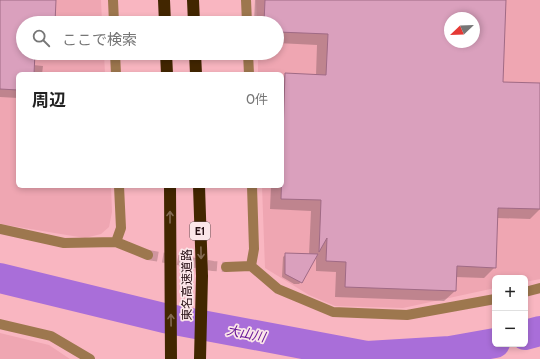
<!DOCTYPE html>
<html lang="ja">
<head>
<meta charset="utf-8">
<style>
  body { margin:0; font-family:Cabin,"Noto Sans JP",sans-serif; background:#f2f2f2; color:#222 }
  .controls { position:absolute; right:12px; bottom:12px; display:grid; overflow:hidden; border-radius:6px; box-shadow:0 2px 6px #0003 }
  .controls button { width:36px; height:36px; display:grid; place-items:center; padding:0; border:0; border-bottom:1px solid #e0e0e0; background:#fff; color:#222; font:20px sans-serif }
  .compass { position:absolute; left:444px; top:12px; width:36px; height:36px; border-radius:50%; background:#fff; box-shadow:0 2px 6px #0003; rotate:247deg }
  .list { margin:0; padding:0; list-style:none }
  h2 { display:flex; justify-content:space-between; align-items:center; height:52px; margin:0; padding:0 16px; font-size:17px }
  h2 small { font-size:13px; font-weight:400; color:#767676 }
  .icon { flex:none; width:22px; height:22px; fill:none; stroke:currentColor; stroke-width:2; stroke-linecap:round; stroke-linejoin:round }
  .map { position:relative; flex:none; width:540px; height:359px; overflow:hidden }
  .search { position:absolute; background:#fff; box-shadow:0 2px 6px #0003; left:16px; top:16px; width:268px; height:44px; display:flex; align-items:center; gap:10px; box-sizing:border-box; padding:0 14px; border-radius:22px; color:#767676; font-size:15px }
  .panel { position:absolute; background:#fff; box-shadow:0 2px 6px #0003; left:16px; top:72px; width:268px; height:116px; border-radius:6px }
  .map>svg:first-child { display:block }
  .built { fill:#efa6b2; fill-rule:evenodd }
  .shadow { fill:#0003; fill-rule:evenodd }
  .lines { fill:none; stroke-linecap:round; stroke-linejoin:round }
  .river { stroke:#a96ed9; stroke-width:30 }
  .building { fill:#daa0bd; stroke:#a06a85; fill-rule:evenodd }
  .minor-tunnel { stroke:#cf959e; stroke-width:10; stroke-dasharray:10 5; stroke-linecap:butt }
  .minor { stroke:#9d774e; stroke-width:10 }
  .motorway { stroke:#422600; stroke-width:12 }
  .oneway { stroke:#836952 }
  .labels { text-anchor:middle; stroke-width:3.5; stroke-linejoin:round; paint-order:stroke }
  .shield { fill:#fbe6e9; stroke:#665054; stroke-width:1 }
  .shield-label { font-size:11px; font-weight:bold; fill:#260f14 }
  .street-label { font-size:12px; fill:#260f14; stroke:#fbe6e9 }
  .water-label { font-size:13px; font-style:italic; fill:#681699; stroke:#fbe6e9 }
</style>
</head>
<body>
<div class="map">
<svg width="540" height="359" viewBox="0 0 540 359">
  <rect width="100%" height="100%" fill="#f9b6c1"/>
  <!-- built -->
  <path class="built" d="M 0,0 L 101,0 L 102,23 L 23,23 L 23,53 L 104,53 L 105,74 L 18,74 L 18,186 L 111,186 L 112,212 L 109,227 L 101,234 L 85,238 L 0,224 Z
    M 256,0 L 540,0 L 540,279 L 525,282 L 525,278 L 495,278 L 495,288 L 403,308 L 335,306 L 309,295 L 265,268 L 262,186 L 282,186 L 282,74 L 258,74 L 258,53 L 277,53 L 277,23 L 257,23 ZM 450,18 L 474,18 L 474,42 L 450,42 Z
    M 0,333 L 49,345 L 70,359 L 0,359 Z"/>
  <!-- shadow -->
  <path class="shadow" d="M 0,0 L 55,0 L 55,23 L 23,23 L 23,53 L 34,53 L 33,65 L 43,66 L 42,74 L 18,74 L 18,98 L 0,97 Z
    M 255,0 L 505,0 L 502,82 L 540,84 L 540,209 L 530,219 L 497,218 L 495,267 L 484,278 L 455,277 L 455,291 L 444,301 L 335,297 L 336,272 L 316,271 L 316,255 L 302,281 L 299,284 L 294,284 L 282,277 L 283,257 L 286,254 L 309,255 L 311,211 L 270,209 L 271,186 L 282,186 L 282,78 L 286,74 L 316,75 L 317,45 L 277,43 L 277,23 L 254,23 ZM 450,18 L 474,18 L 474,42 L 450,42 Z"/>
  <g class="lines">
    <!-- river -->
    <path class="river" d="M 0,278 L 164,318 L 367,356 L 450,351 L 495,343
      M 525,335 L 540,331"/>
  </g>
  <!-- building -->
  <path class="building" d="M 0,0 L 56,0 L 55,23 L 23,23 L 23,53 L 35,53 L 34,74 L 18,74 L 18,90 L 0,89 Z
    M 265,0 L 506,0 L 503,82 L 540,83 L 540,209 L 498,208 L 496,268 L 457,266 L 456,291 L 345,287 L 346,262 L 326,261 L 327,238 L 319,252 L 321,200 L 281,199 L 285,73 L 326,75 L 328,34 L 278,32 L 279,25 L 277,25 L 277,23 L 264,23 ZM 450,18 L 474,18 L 474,42 L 450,42 Z
    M 285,253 L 318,254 L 302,283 L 285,274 Z"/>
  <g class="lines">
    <!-- minor-tunnel -->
    <path class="minor-tunnel" d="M 148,255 L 213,266 L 226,267"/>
    <!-- minor -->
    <path class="minor" d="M 113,0 L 114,23
      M 246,0 L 247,23
      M 115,53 L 116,74
      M 248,53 L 249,74
      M 0,229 L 64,243 L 116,242 L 148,255
      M 116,242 L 121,228 L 119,186
      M 251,266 L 254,249 L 252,186
      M 226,267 L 251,266 L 278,289 L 333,312 L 407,315 L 495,299
      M 525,292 L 540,288
      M 0,324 L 51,336 L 90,359"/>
    <!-- motorway -->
    <path class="motorway" d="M 164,0 L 165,23
      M 193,0 L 194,23
      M 166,53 L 167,74
      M 195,53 L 196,74
      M 170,186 L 171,359
      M 199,186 L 202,276 L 200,359"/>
  </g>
  <!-- one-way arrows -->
  <defs><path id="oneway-shaft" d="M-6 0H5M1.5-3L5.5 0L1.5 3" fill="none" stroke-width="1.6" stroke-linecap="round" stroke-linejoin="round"/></defs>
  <g class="oneway">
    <use href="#oneway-shaft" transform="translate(170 217) rotate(-90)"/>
    <use href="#oneway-shaft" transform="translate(201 253) rotate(89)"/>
    <use href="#oneway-shaft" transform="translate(171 320) rotate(-91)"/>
  </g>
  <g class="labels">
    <!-- shield labels -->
    <rect class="shield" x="190" y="222" width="20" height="18" rx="3"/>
    <g class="shield-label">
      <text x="200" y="235">E1</text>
    </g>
    <!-- street labels -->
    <g class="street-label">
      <text transform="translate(187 285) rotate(-90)" y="4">東名高速道路</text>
    </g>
    <!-- water labels -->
    <g class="water-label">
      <text transform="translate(246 333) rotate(11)" y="5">大山川</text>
    </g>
  </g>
</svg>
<div class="controls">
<button>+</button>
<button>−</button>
</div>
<svg class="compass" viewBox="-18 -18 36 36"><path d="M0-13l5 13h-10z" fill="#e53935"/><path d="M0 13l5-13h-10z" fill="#767676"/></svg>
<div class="search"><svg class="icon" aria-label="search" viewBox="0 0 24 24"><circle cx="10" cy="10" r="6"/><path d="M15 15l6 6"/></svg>ここで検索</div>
<section class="panel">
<h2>周辺<small>0件</small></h2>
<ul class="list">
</ul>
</section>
</div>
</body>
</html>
